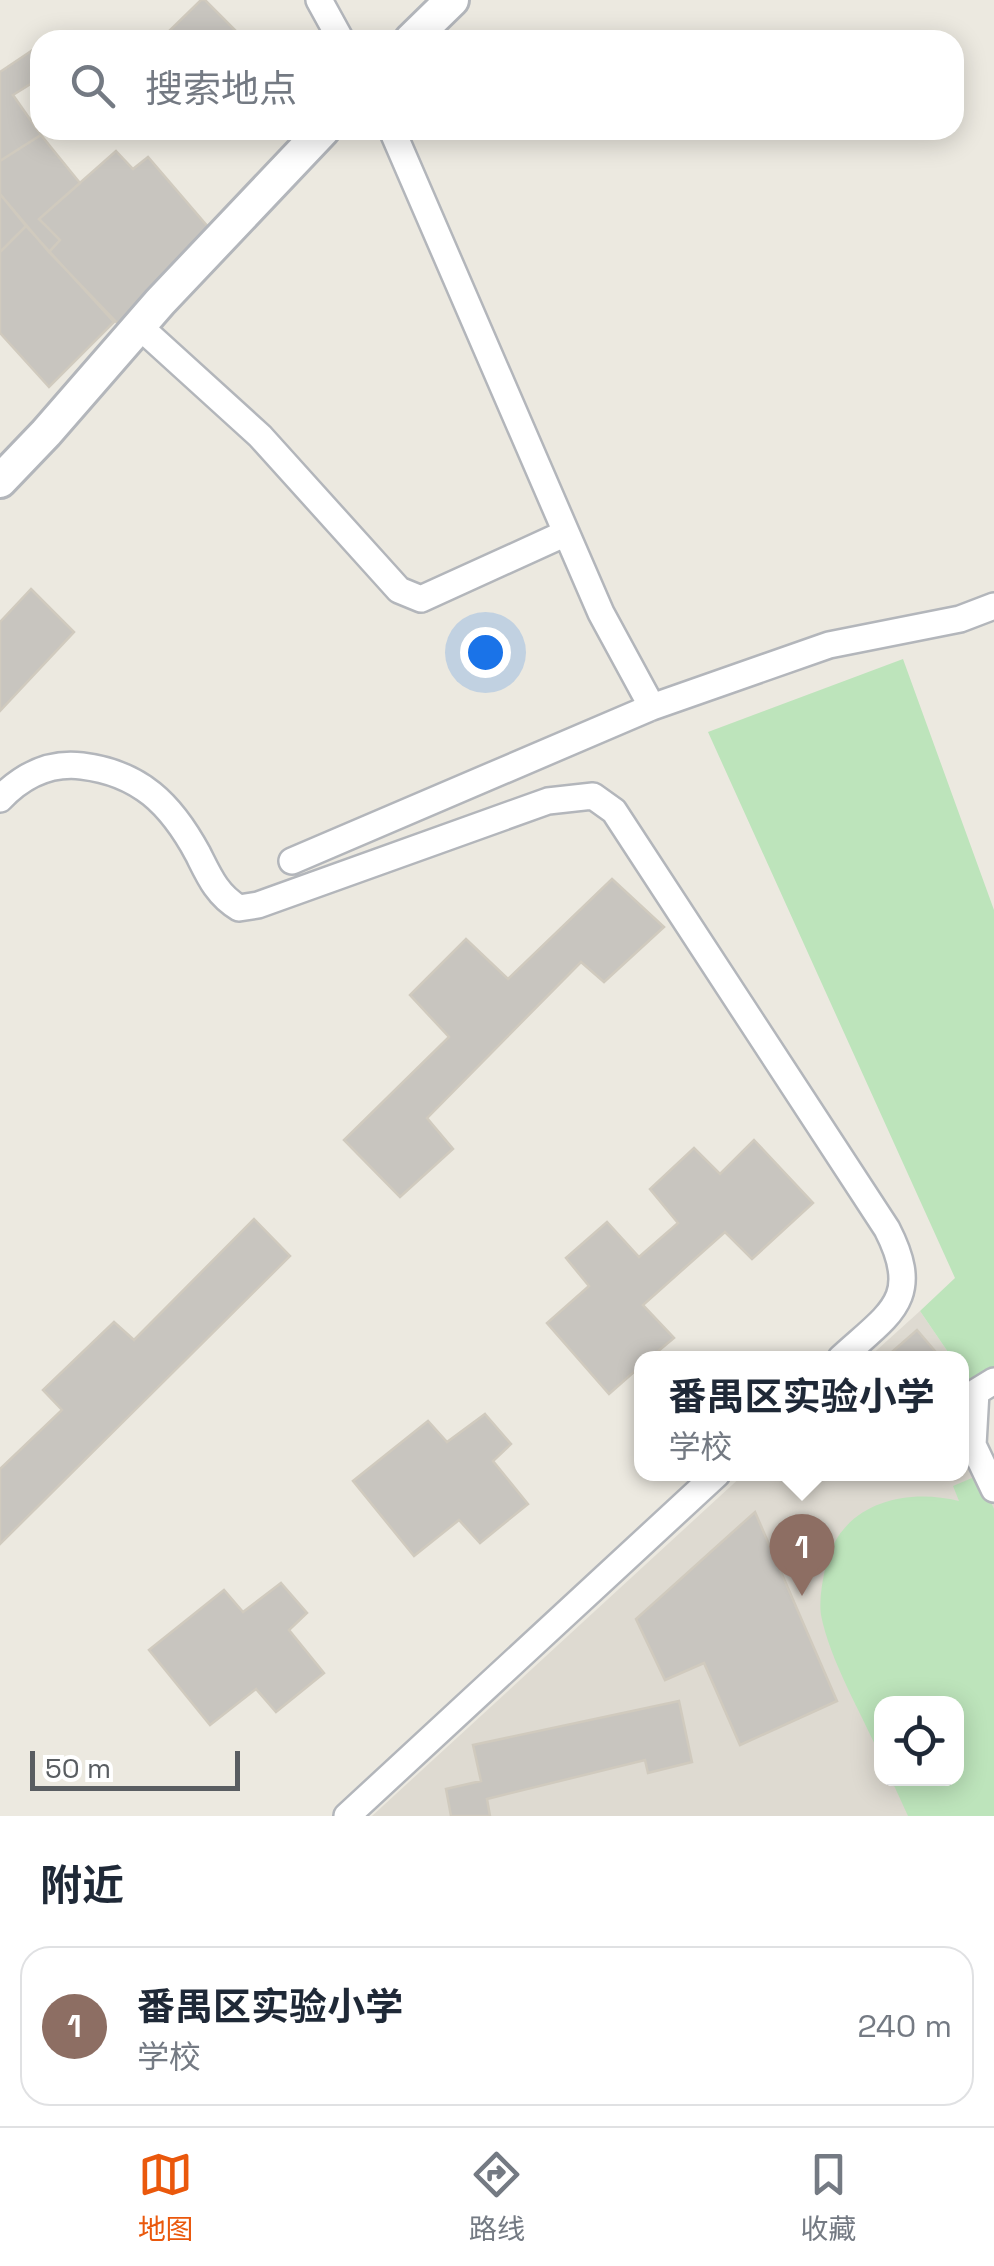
<!DOCTYPE html>
<html lang="zh">
<head>
<meta charset="utf-8">
<style>
  body { margin:0; font-family:"Space Grotesk","Noto Sans SC",sans-serif; background:#f2f2f3; color:#1f2937 }
  .controls { position:absolute; right:30px; bottom:30px; display:grid; overflow:hidden; border-radius:20px; box-shadow:0 5px 25px #0003 }
  .controls button { width:90px; height:90px; display:grid; place-items:center; padding:0; border:0; border-bottom:2px solid #e0e1e3; background:#fff; color:#1f2937; font:50px sans-serif }
  .scale { position:absolute; left:30px; bottom:25px; width:210px; box-sizing:border-box; padding-left:10px; border:5px solid #595d61; border-top:0; font-size:28px; line-height:35px; white-space:nowrap; color:#595d61; -webkit-text-stroke:8px #fff; paint-order:stroke }
  .you { position:absolute; left:485px; top:652px; width:35px; height:35px; margin:-25px; border:8px solid #fff; border-radius:50%; background:#1a73e8; box-shadow:0 0 0 15px #1a73e833 }
  .badge { display:grid; place-items:center; width:65px; height:65px; border-radius:50%; background:#ea580c; color:#fff; font-size:32px; font-weight:700 }
  .pin { position:absolute; translate:-50% -82px; filter:drop-shadow(0 2px 5px #0008) }
  .pin::after { content:''; position:absolute; top:52px; width:35px; height:30px; background:inherit; clip-path:polygon(0 0,100% 0,50% 100%) }
  .popup { position:absolute; left:634px; top:1351px; width:335px; height:130px; box-sizing:border-box; display:grid; place-content:center; border-radius:20px; background:#fff; filter:drop-shadow(0 2px 8px #0005); font-size:32px; white-space:nowrap; color:#747a83 }
  .popup b { font-size:38px; color:#1f2937 }
  .popup::after { content:''; position:absolute; left:50%; top:100%; margin-left:-20px; border:20px solid transparent; border-top-color:#fff }
  .list { margin:0; padding:0; list-style:none }
  h2 { display:flex; justify-content:space-between; align-items:center; height:130px; margin:0; padding:0 40px; font-size:42px }
  h2 small { font-size:32px; font-weight:400; color:#747a83 }
  .list li { display:grid; grid-template-columns:65px 1fr auto; gap:30px; align-items:center; box-sizing:border-box; height:160px; margin:0 20px 20px; padding:0 20px; border:2px solid #e0e1e3; border-radius:30px }
  .list b { display:block; font-size:38px; white-space:nowrap }
  .list p { margin:0; font-size:32px; white-space:nowrap; color:#747a83 }
  .list em { font-size:32px; font-style:normal; color:#747a83 }
  .icon { flex:none; width:55px; height:55px; fill:none; stroke:currentColor; stroke-width:2; stroke-linecap:round; stroke-linejoin:round }
  .map { position:relative; flex:none; width:994px; height:1816px; overflow:hidden }
  .search { position:absolute; background:#fff; box-shadow:0 5px 25px #0003; left:30px; right:30px; top:30px; height:110px; display:flex; align-items:center; gap:25px; box-sizing:border-box; padding:0 35px; border-radius:30px; color:#747a83; font-size:38px }
  .sheet { height:310px; background:#fff }
  nav { display:flex; justify-content:space-around; align-items:center; box-sizing:border-box; height:140px; border-top:2px solid #e0e1e3; background:#fff; font-size:28px; color:#747a83 }
  nav a { display:grid; justify-items:center; gap:5px }
  nav .on { color:#ea580c }
  .map>svg:first-child { display:block }
  .education { fill:#dedad1; fill-rule:evenodd }
  .green { fill:#bde4bb }
  .building { fill:#c8c5bf; stroke:#d0cabe; stroke-width:2.5 }
  .lines { fill:none; stroke-linecap:round; stroke-linejoin:round }
  .minor-casing { stroke:#b3b6bb; stroke-width:30 }
  .tertiary-casing { stroke:#b3b6bb; stroke-width:38 }
  .minor { stroke:#fff; stroke-width:25 }
  .tertiary { stroke:#fff; stroke-width:32 }
</style>
</head>
<body>
<div class="map">
<svg width="994" height="1816" viewBox="0 0 994 1816">
  <rect width="100%" height="100%" fill="#ece9e0"/>
  <!-- education -->
  <path class="education" d="M 920,1311 L 952,1358 L 868,1358 Z
    M 962,1372 L 976,1392 L 994,1489 L 994,1816 L 372,1816 L 744,1474 L 962,1474 ZM 882,1704 L 956,1704 L 956,1778 L 882,1778 Z"/>
  <!-- green -->
  <path class="green" d="M 903,659 L 994,910 L 994,1368 L 969,1383 L 962,1372 L 962,1358 L 952,1358 L 920,1311 L 955,1278 L 708,732 Z
    M 979,1475 L 994,1509 L 994,1816 L 908,1816 L 891,1779 L 956,1778 L 956,1704 L 882,1704 L 881,1758 C 862,1714 830,1661 821,1615 C 819,1600 822,1584 825,1569 C 838,1505 902,1487 959,1501 L 953,1486 Z"/>
  <!-- building -->
  <path class="building" d="M 201,0 L 205,0 L 243,38 L 171,40 L 166,34 Z
    M 40,45 L 40,78 L 13,95 L 41,135 L 0,161 L 0,72 Z
    M 41,135 L 80,183 L 39,219 L 60,240 L 49,252 L 0,194 L 0,161 Z
    M 116,151 L 133,169 L 148,157 L 215,235 L 124,330 L 49,252 L 60,240 L 39,219 Z
    M 0,194 L 26,226 L 0,252 Z
    M 26,226 L 114,322 L 49,387 L 0,333 L 0,252 Z
    M 31,589 L 74,632 L 0,711 L 0,622 Z
    M 612,879 L 664,927 L 604,982 L 581,962 L 427,1118 L 453,1149 L 400,1197 L 344,1140 L 449,1037 L 410,995 L 466,939 L 508,979 Z
    M 754,1140 L 813,1203 L 752,1259 L 725,1232 L 643,1305 L 674,1338 L 650,1358 L 642,1358 L 642,1365 L 609,1394 L 547,1323 L 589,1286 L 566,1258 L 607,1222 L 639,1257 L 678,1223 L 650,1189 L 694,1148 L 720,1174 Z
    M 254,1219 L 290,1256 L 0,1544 L 0,1469 L 62,1410 L 43,1390 L 114,1322 L 134,1340 Z
    M 917,1330 L 935,1351 L 927,1358 L 885,1358 Z
    M 485,1414 L 511,1444 L 493,1461 L 528,1504 L 480,1543 L 459,1520 L 414,1556 L 353,1481 L 428,1421 L 447,1442 Z
    M 755,1512 L 837,1701 L 740,1745 L 704,1663 L 665,1680 L 636,1619 Z
    M 281,1583 L 307,1613 L 289,1630 L 324,1673 L 276,1712 L 256,1689 L 210,1725 L 149,1650 L 224,1590 L 243,1612 Z
    M 679,1701 L 692,1762 L 648,1773 L 645,1760 L 487,1799 L 490,1816 L 451,1816 L 446,1789 L 481,1781 L 473,1745 Z"/>
  <g class="lines">
    <defs>
      <path id="minor" d="M 319,0 L 341,40
        M 392,130 L 601,613 L 652,707
        M 139,326 L 260,436 L 399,590 L 421,599 L 566,533
        M 0,799 C 22,776 49,762 82,766 C 140,773 171,804 198,854 C 209,876 217,895 239,908 L 258,905 L 548,801 L 593,796 L 614,811 L 887,1229 C 923,1299 890,1313 841,1358
        M 292,861 L 652,707 L 829,645 L 960,619 L 994,606
        M 994,1381 L 976,1392 L 973,1445 L 994,1489
        M 347,1816 L 717,1474"/>
      <path id="tertiary" d="M 411,40 L 452,0
        M 0,481 L 46,433 L 160,302 L 323,130"/>
    </defs>
    <!-- minor casing -->
    <use href="#minor" class="minor-casing"/>
    <!-- tertiary casing -->
    <use href="#tertiary" class="tertiary-casing"/>
    <!-- minor -->
    <use href="#minor" class="minor"/>
    <!-- tertiary -->
    <use href="#tertiary" class="tertiary"/>
  </g>
</svg>
<div class="controls">
<button><svg class="icon" aria-label="locate" viewBox="0 0 24 24"><circle cx="12" cy="12" r="6"/><path d="M12 2v4M12 18v4M2 12h4M18 12h4"/></svg></button>
</div>
<div class="scale">50 m</div>
<div class="you"></div>
<div class="pin badge" style="left:802px;top:1596px;background:#8d6e63">1</div>
<div class="popup"><b>番禺区实验小学</b>学校</div>
<div class="search"><svg class="icon" aria-label="search" viewBox="0 0 24 24"><circle cx="10" cy="10" r="6"/><path d="M15 15l6 6"/></svg>搜索地点</div>
</div>
<section class="sheet">
<h2>附近<small></small></h2>
<ul class="list">
<li><span class="badge" style="background:#8d6e63">1</span><div><b>番禺区实验小学</b><p>学校</p></div><em>240 m</em></li>
</ul>
</section>
<nav>
<a class="on"><svg class="icon" aria-label="map" viewBox="0 0 24 24"><path d="M3 6l6-2 6 2 6-2v14l-6 2-6-2-6 2zM9 4v14M15 6v14"/></svg>地图</a>
<a><svg class="icon" aria-label="directions" viewBox="0 0 24 24"><path d="M12 3l9 9-9 9-9-9zM9 14v-3h6M13 9l2 2-2 2"/></svg>路线</a>
<a><svg class="icon" aria-label="saved" viewBox="0 0 24 24"><path d="M7 4h10v16l-5-4-5 4z"/></svg>收藏</a>
</nav>
</body>
</html>
